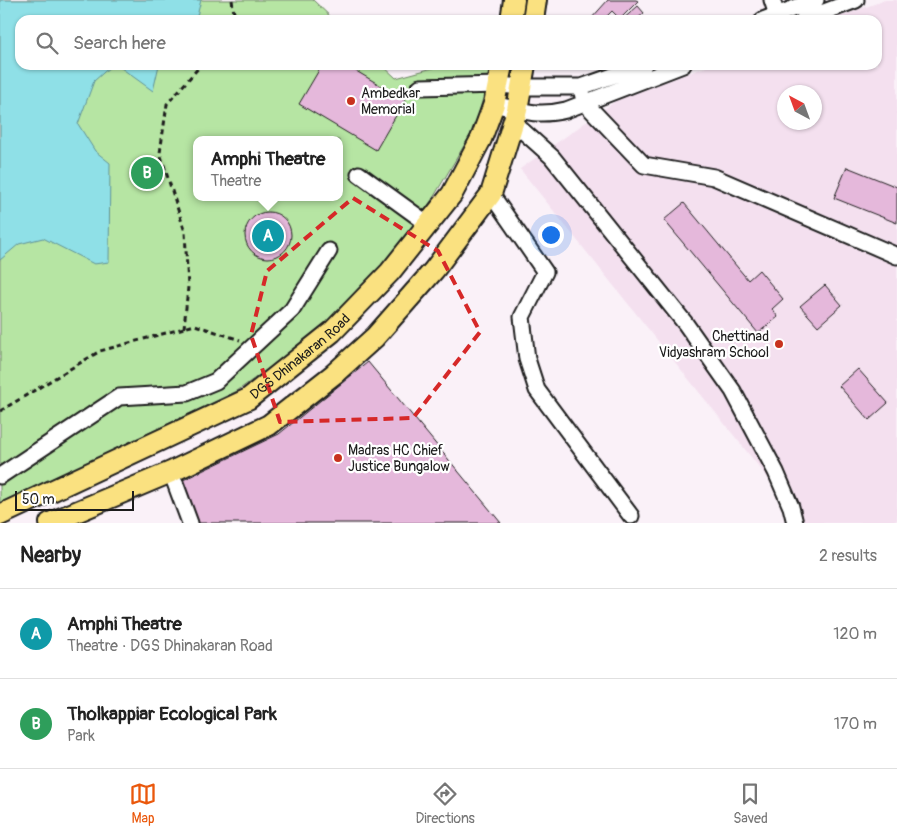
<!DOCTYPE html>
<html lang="en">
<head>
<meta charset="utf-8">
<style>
  body { margin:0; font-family:Pangolin,sans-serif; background:#f2f2f2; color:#222 }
  .compass { position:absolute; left:777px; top:85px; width:45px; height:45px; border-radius:50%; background:#fff; box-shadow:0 1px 4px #0004; rotate:319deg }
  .scale { position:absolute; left:15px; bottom:12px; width:119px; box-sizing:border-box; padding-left:5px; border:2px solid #1c1c1c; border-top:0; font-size:14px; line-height:18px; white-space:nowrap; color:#1c1c1c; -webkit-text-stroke:4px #fff; paint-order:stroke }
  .you { position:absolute; left:550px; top:234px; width:18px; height:18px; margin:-12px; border:4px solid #fff; border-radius:50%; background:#1a73e8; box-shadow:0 0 0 8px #1a73e833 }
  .badge { display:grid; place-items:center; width:32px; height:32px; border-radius:50%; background:#ea580c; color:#fff; font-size:16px; font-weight:700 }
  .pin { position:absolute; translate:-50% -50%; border:2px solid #fff; box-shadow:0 1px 5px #0006 }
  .popup { position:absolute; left:193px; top:136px; width:150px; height:65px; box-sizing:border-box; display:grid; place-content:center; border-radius:10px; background:#fff; filter:drop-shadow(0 1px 4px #0005); font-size:16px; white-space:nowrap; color:#767676 }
  .popup b { font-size:19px; color:#222 }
  .popup::after { content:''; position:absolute; left:50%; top:100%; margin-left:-10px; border:10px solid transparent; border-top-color:#fff }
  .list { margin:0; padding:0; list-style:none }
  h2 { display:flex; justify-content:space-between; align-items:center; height:65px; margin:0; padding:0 20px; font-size:21px }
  h2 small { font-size:16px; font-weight:400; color:#767676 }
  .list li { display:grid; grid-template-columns:32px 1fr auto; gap:15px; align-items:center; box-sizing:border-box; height:90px; padding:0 20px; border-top:1px solid #e0e0e0 }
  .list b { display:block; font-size:19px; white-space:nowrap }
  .list p { margin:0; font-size:16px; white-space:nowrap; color:#767676 }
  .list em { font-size:16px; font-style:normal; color:#767676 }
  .icon { flex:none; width:28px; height:28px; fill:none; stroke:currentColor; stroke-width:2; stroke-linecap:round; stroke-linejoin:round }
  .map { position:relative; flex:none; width:897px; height:523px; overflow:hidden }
  .search { position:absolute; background:#fff; box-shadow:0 1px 4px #0004; left:15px; right:15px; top:15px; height:55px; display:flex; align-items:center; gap:12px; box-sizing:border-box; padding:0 18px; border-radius:15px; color:#767676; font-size:19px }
  .sheet { height:245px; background:#fff }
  nav { display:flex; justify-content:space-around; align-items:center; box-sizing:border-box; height:70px; border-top:1px solid #e0e0e0; background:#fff; font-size:14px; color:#767676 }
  nav a { display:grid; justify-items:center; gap:2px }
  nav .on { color:#ea580c }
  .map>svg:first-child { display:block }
  .built { fill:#f4e0ef; fill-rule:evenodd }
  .green { fill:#b6e5a3; stroke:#698060; fill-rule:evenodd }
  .water { fill:#8fe0e7; stroke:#619296 }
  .building { fill:#e5b8db; stroke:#1c1c1c }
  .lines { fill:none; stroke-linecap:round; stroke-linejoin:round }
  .minor-casing { stroke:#1c1c1c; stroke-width:19 }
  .major-casing { stroke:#1c1c1c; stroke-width:24 }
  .path { stroke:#1c1c1c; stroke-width:3; stroke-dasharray:5 4; stroke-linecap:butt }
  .minor { stroke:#fff; stroke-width:15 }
  .major { stroke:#fae180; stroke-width:20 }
  .marked { fill:none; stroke:#d62828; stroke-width:4; stroke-dasharray:10 6; stroke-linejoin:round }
  .poi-dot { fill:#c8321e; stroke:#fff; stroke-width:2 }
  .labels { text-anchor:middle; stroke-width:4.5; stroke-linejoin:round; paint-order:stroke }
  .poi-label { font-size:14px; fill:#1c1c1c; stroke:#fff; text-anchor:start }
  .street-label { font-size:14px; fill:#1c1c1c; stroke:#fff }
</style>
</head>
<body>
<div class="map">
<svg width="897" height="523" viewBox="0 0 897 523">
  <rect width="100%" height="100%" fill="#faf1f8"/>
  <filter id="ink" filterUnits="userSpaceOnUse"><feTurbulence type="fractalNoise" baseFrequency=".02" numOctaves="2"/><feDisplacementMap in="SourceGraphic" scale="10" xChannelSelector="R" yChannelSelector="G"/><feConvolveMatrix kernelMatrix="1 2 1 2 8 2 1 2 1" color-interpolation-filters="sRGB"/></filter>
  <g filter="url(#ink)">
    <!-- built -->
    <path class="built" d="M 885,0 L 897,0 L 897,520 L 893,523 L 804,523 L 520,169 L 617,100 L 711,65 L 877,65 L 877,20 L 831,20 ZM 784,92 L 814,92 L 814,122 L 784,122 Z"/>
    <!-- green -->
    <path class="green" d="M 0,0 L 313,0 L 334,20 L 20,20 L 20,65 L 382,65 L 396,78 L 444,65 L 492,65 L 475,127 L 433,198 L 390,261 L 320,331 L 237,391 L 0,504 ZM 197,140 L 339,140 L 339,197 L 197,197 Z"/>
    <!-- water -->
    <path class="water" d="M 0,0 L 201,0 L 196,20 L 20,20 L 20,65 L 112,65 L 94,81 L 78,124 L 95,151 L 110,163 L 109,262 L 94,264 L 43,238 L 19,244 L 0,260 Z
      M 117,65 L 159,65 L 153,91 Z"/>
    <!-- building -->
    <path class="building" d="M 608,0 L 636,0 L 638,1 L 620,19 L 612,11 L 603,20 L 590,20 Z
      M 638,6 L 644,13 L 636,20 L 622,20 Z
      M 322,65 L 346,65 L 405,100 L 376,150 L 299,104 Z
      M 847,167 L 897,187 L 897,223 L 834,198 Z
      M 684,203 L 748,280 L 759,270 L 783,299 L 772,309 L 778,317 L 758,333 L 664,220 Z
      M245 235a23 23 0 1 1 46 0a23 23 0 1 1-46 0Z
      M 825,285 L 842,305 L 818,326 L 800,306 Z
      M 368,362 L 501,523 L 197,523 L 181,481 L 279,434 Z
      M 858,369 L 888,403 L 869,420 L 839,386 Z"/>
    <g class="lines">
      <defs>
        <path id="minor" d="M 772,0 L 777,15
          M 763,20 L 816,0
          M 803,20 L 856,0
          M 420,87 L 499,85 L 522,87 L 581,87 L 644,65
          M 581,87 L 584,102 L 644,165 L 714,177 L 897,256
          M 494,104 C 522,111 537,117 566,110 L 683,65
          M 514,123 L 552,157 L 685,323 L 733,391 L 776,472 L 791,507 L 795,523
          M 359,174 L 428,224
          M 491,194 L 545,272 L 522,317 L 527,359 L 537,390 L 631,516
          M 171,472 L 190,523
          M 0,476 L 119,397 L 187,393 L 216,381 L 292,310 L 329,251"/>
        <g id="major">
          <path d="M 511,20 L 514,0"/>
          <path d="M 533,20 L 536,0"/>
          <path id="s1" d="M 0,515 L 248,399 L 332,332 L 390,272 L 452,194 L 481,139 L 494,104 L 502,65"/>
          <path d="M 50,523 L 171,472 L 269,425 L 334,374 L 375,337 L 434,270 L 491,194 L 517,110 L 525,65"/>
        </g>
      </defs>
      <!-- minor casing -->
      <use href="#minor" class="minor-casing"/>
      <!-- major casing -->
      <use href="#major" class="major-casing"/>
      <!-- path -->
      <path class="path" d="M 232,0 L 235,20
        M 184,328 L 188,287 L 185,232 L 160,153 L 167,104 L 201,65
        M 0,411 L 100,351 L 195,325 L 240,340"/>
      <!-- minor -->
      <use href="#minor" class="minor"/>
      <!-- major -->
      <use href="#major" class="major"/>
    </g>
  </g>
  <!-- marked area -->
  <path class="marked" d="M 353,198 L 438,251 L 480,332 L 413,418 L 280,422 L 251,335 L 267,271 Z"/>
  <!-- markers -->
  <g class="poi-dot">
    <circle cx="351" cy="101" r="5"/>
    <circle cx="779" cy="344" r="5"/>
    <circle cx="338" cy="458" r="5"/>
  </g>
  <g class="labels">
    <!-- poi labels -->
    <g class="poi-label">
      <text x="361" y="98">Ambedkar<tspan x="361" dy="16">Memorial</tspan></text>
      <text x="769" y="341" text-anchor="end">Chettinad<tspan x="769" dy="16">Vidyashram School</tspan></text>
      <text x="348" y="455">Madras HC Chief<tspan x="348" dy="16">Justice Bungalow</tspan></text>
    </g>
    <!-- street labels -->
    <g class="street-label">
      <text dy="5" stroke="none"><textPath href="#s1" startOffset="341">DGS Dhinakaran Road</textPath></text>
    </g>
  </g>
</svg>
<svg class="compass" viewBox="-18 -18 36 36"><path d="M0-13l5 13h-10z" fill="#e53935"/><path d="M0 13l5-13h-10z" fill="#767676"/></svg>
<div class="scale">50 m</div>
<div class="you"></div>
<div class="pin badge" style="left:268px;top:236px;background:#0f9aa8">A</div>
<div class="popup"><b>Amphi Theatre</b>Theatre</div>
<div class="pin badge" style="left:147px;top:173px;background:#2e9e5b">B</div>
<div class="search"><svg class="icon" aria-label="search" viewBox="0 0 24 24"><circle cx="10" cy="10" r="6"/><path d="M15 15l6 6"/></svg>Search here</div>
</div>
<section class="sheet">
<h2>Nearby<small>2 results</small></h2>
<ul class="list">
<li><span class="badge" style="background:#0f9aa8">A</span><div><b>Amphi Theatre</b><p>Theatre · DGS Dhinakaran Road</p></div><em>120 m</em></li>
<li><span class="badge" style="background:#2e9e5b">B</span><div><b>Tholkappiar Ecological Park</b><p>Park</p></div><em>170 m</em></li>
</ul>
</section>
<nav>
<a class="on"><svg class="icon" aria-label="map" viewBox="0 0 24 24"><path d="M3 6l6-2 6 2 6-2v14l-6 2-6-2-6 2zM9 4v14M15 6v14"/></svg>Map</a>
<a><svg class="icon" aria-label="directions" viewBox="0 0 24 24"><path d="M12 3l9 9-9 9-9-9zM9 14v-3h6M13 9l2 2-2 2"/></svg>Directions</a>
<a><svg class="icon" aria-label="saved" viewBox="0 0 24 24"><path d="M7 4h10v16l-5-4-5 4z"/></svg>Saved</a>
</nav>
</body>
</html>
